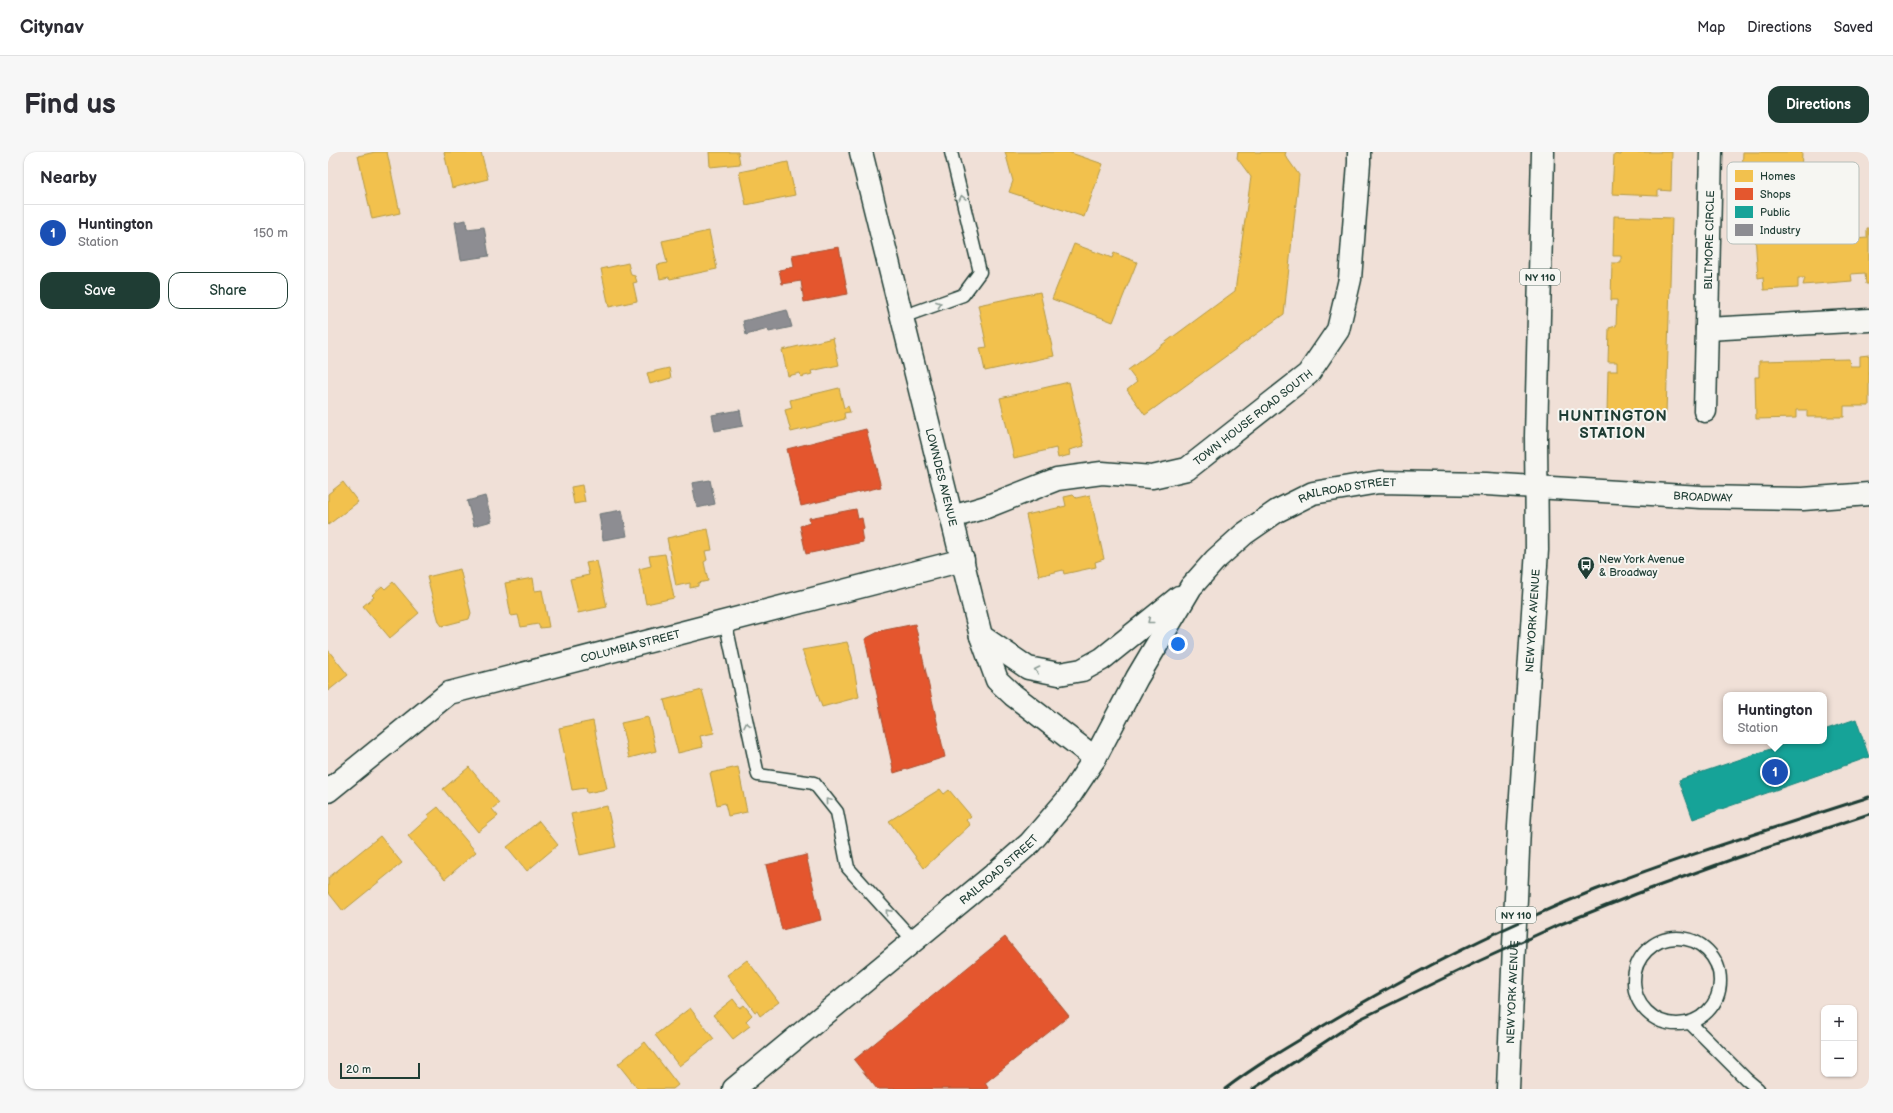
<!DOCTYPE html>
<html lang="en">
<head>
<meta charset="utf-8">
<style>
  body { margin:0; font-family:"Balsamiq Sans",sans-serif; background:#f7f7f7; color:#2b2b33 }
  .controls { position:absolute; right:12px; bottom:12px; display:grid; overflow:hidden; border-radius:8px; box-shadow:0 1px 3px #0004 }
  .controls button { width:36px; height:36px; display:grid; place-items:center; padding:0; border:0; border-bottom:1px solid #e1e1e2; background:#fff; color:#2b2b33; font:20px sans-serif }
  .scale { position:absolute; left:12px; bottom:10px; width:80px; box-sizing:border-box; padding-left:4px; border:2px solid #1f3d34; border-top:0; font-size:11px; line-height:14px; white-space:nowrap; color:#1f3d34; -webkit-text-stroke:3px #f6f6f2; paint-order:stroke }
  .you { position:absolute; left:850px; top:492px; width:14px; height:14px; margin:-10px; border:3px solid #fff; border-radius:50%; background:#1a73e8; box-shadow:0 0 0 6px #1a73e833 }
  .badge { display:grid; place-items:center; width:26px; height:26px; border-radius:50%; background:#1f3d34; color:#fff; font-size:13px; font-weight:700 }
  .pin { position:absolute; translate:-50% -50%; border:2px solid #fff; box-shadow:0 1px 4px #0006 }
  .popup { position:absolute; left:1395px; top:540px; width:104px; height:52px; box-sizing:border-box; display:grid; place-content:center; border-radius:8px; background:#fff; filter:drop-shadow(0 1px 3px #0005); font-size:13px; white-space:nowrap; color:#7c7c81 }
  .popup b { font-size:15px; color:#2b2b33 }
  .popup::after { content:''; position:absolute; left:50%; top:100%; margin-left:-8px; border:8px solid transparent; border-top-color:#fff }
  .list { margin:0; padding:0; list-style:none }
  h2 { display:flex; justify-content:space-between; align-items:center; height:52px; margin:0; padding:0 16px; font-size:17px }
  h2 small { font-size:13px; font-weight:400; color:#7c7c81 }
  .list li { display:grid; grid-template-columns:26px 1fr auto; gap:12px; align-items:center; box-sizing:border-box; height:56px; padding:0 16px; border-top:1px solid #e1e1e2 }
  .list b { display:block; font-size:15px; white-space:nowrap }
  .list p { margin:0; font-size:13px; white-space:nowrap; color:#7c7c81 }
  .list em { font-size:13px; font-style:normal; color:#7c7c81 }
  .actions { display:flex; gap:8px; padding:12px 16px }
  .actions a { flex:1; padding:9px 0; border:1px solid #1f3d34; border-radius:12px; text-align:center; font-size:14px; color:#1f3d34 }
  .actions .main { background:#1f3d34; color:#fff }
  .map { position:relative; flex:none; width:1541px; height:937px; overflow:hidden; border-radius:12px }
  header { display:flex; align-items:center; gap:24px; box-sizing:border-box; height:56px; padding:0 20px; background:#fff; border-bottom:1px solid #e1e1e2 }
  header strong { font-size:19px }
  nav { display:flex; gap:22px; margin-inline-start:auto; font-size:14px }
  .intro { display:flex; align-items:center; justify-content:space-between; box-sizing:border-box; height:96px; padding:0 24px }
  h1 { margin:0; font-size:28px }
  .button { padding:10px 18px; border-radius:12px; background:#1f3d34; color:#fff; font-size:14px; font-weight:700 }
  main { display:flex; gap:24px; padding:0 24px }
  aside { flex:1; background:#fff; border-radius:12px; box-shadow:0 1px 3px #0004 }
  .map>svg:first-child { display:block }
  .homes { fill:#f2c14e; stroke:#b39946 }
  .shops { fill:#e4572e; stroke:#a94f30 }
  .public { fill:#17a398; stroke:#19847a }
  .industry { fill:#8d8d92; stroke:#6c7576 }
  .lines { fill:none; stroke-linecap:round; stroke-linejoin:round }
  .lane-casing { stroke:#1f3d34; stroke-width:15 }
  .street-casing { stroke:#1f3d34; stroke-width:25 }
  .primary-casing { stroke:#1f3d34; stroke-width:25 }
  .lane { stroke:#f6f6f2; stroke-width:12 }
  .street { stroke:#f6f6f2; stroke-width:22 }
  .primary { stroke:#f6f6f2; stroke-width:22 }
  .rail { stroke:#1f3d34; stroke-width:3 }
  .oneway { stroke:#8a9a93 }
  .labels { text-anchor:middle; stroke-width:4; stroke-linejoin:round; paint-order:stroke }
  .shield { fill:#f6f6f2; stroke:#60746d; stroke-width:1 }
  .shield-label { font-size:10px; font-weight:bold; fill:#1f3d34 }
  .street-label { font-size:11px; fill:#1f3d34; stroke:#f6f6f2 }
  .poi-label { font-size:11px; fill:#1f3d34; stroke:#f6f6f2; text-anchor:start }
  .district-label { font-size:15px; font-weight:bold; letter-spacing:1px; fill:#1f3d34; stroke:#f6f6f2 }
  .key { fill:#f6f6f2; stroke:#b6beb9; stroke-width:1 }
  .key-label { font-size:11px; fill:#1f3d34 }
</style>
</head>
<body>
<header>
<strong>Citynav</strong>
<nav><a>Map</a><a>Directions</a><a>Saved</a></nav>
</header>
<div class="intro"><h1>Find us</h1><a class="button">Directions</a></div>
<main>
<aside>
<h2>Nearby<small></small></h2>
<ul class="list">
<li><span class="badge" style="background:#1a4fb4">1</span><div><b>Huntington</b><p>Station</p></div><em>150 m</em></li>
</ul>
<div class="actions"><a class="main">Save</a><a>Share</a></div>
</aside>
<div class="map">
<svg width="1541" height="937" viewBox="0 0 1541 937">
  <rect width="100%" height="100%" fill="#f0e0d7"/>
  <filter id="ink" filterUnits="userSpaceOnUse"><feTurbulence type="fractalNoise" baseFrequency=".025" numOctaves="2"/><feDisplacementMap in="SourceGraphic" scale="8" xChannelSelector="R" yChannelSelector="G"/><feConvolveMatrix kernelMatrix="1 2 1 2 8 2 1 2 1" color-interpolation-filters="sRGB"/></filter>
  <g filter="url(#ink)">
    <!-- homes -->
    <path class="homes" d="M 47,0 L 59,0 L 72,61 L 44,67 L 30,4 Z
      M 116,0 L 153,0 L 160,27 L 124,36 Z
      M 381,0 L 410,0 L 412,12 L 382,15 Z
      M 677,0 L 740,0 L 775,12 L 756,65 L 681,40 L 685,29 Z
      M 910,0 L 958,0 L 957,3 L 971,23 L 956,162 L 817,263 L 799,238 L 809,230 L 800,218 L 907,139 L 923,25 L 909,6 Z
      M 1293,0 L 1344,0 L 1343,39 L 1330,38 L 1330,44 L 1284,42 L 1286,2 L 1293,3 Z
      M 1415,0 L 1474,0 L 1473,24 L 1414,22 Z
      M 460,10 L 467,43 L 418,53 L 411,20 Z
      M 1286,64 L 1344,66 L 1338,262 L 1279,260 L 1280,219 L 1289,219 L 1289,210 L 1280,210 L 1281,176 L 1288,174 L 1289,148 L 1283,148 L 1284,111 L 1293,111 L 1293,104 L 1285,104 Z
      M 1539,76 L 1541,76 L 1541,132 L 1538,132 L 1537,121 L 1523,122 L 1524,129 L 1475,133 L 1477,126 L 1470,126 L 1470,136 L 1436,138 L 1435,125 L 1430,126 L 1427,84 L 1465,81 L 1466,90 L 1479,89 L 1479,80 L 1513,78 L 1514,88 L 1539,86 Z
      M 381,79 L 389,117 L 342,127 L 341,125 L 332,127 L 329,113 L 339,111 L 334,89 Z
      M 746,92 L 784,106 L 786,101 L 809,110 L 785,170 L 724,147 Z
      M 300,111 L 303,123 L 307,124 L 309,130 L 305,131 L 309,149 L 281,155 L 273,117 Z
      M 712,140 L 726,204 L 657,219 L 652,196 L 659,195 L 650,153 Z
      M 505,186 L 511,213 L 483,219 L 484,222 L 473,225 L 472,221 L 460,224 L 454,198 Z
      M 1541,203 L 1541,254 L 1516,254 L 1516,265 L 1479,265 L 1479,258 L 1468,258 L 1468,266 L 1428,267 L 1427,225 L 1431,225 L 1431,209 L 1521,207 L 1522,214 L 1532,214 L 1532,204 Z
      M 341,216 L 343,226 L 322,232 L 319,221 Z
      M 741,230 L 756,294 L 741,298 L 742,303 L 730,306 L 728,296 L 686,306 L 672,246 Z
      M 511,236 L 516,256 L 520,254 L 522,260 L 516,261 L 517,267 L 463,280 L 457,258 L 464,256 L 462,248 Z
      M 15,330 L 30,350 L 0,373 L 0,342 Z
      M 254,333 L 257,350 L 246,352 L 243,335 Z
      M 745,343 L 748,346 L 762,343 L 776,407 L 767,410 L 768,415 L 736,422 L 735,418 L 711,424 L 698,363 L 738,354 L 736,345 Z
      M 380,377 L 384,398 L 377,399 L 379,408 L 376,410 L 380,429 L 370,431 L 370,434 L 362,436 L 362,431 L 348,434 L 339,386 Z
      M 337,402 L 346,446 L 318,452 L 311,417 L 323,414 L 321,404 Z
      M 269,409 L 279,455 L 250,461 L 242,427 L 261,423 L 258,411 Z
      M 132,417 L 143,461 L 141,467 L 114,474 L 111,470 L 99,425 Z
      M 205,426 L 207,439 L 214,438 L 221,475 L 212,476 L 210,472 L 193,475 L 190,463 L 183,464 L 177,431 Z
      M 65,430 L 91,461 L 62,486 L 35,454 L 46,445 L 44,443 L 54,434 L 57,437 Z
      M 519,490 L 524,505 L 531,545 L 494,555 L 474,498 Z
      M 0,498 L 20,523 L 0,539 Z
      M 374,538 L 386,581 L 372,584 L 375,595 L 350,601 L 336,548 Z
      M 320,565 L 328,599 L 301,606 L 293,571 Z
      M 265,569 L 279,637 L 259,641 L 258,636 L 244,638 L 231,576 Z
      M 141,615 L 171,651 L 164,657 L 170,664 L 150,680 L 115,637 Z
      M 410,615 L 419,660 L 400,664 L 397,651 L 389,653 L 382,621 Z
      M 612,637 L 616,642 L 621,638 L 643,664 L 638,668 L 642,673 L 596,716 L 561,669 Z
      M 279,654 L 288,695 L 252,703 L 243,662 Z
      M 110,655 L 148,700 L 117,727 L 80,684 L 101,665 L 100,663 Z
      M 211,669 L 230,693 L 199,719 L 179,695 Z
      M 52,684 L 74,711 L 15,759 L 0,740 L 0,726 Z
      M 419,808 L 451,850 L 432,864 L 429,859 L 427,860 L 399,823 Z
      M 405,847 L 412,856 L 416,853 L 424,863 L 418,869 L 422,874 L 405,887 L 385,863 Z
      M 362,856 L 386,887 L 351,914 L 327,883 Z
      M 317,890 L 350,933 L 345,937 L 310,937 L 290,912 Z"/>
    <!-- shops -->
    <path class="shops" d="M 511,95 L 520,142 L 476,150 L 473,129 L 454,132 L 451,118 L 466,115 L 464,103 Z
      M 538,277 L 553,335 L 473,354 L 459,297 Z
      M 528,357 L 530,367 L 534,366 L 536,377 L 533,378 L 535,390 L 478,402 L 472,374 L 482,371 L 481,366 Z
      M 587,472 L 617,605 L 566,621 L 537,487 L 552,479 Z
      M 478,703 L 493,768 L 454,778 L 438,713 Z
      M 677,785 L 741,864 L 657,931 L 660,936 L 659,937 L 549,937 L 526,908 Z"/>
    <!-- public -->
    <path class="public" d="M 1528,567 L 1541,605 L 1365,667 L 1351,628 L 1466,589 L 1496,589 L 1496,578 Z"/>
    <!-- industry -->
    <path class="industry" d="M 138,68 L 139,77 L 156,75 L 161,104 L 133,108 L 127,70 Z
      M 459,158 L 464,175 L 441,180 L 440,177 L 418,183 L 415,169 Z
      M 412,258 L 415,274 L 387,279 L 384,263 Z
      M 382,328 L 387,352 L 369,356 L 364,331 Z
      M 157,344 L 164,369 L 146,374 L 139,349 Z
      M 294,358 L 299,384 L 275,388 L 271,362 Z"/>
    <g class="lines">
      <defs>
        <path id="lane" d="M 574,165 L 635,143 L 652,120 L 623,0
          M 397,468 L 430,623 L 486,631 L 509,660 L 520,716 L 586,789
          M1306 829a43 43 0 1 1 86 0a43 43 0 1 1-86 0Z
          M 1362,871 L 1418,927 L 1430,937"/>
        <g id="street">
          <path id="s1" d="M 533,0 L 653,484 L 669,528 L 685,543 L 767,606"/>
          <path d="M 1379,177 L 1541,168"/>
          <path id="s2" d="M 1377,259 L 1383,0"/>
          <path id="s3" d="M 624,365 L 658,355 L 729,327 L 774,321 L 824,325 L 859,317 L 980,222 L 1010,178 L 1022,127 L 1031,11 L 1031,0"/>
          <path d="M 653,484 L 700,516 L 731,522 L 754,518 L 774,507 L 851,445"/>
          <path id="s4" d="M 0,639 L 121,541 L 635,408"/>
          <path id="s5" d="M 406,937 L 663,725 L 702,691 L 739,648 L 767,606 L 809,526 L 863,435 L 887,408 L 916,382 L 949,359 L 985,341 L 1051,330 L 1158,332 L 1373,345 L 1475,347 L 1541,342"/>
        </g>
        <g id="primary">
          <path id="s6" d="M 1180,937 L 1191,675 L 1209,398 L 1208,285 L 1215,0"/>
        </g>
      </defs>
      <!-- lane casing -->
      <use href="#lane" class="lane-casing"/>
      <!-- street casing -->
      <use href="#street" class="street-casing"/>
      <!-- primary casing -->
      <use href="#primary" class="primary-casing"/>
      <!-- lane -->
      <use href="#lane" class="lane"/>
      <!-- street -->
      <use href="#street" class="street"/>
      <!-- primary -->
      <use href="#primary" class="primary"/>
      <!-- rail -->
      <path class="rail" d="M 897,937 C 931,911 968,890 1005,868 C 1089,818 1176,774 1267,738 C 1357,703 1449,675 1541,645
        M 925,937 L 1032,867 L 1151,809 L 1228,774 L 1308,742 L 1408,706 L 1541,662"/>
    </g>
    <!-- one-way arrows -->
    <defs><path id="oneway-chevron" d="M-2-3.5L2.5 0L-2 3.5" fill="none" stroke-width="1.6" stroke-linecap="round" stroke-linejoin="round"/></defs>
    <g class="oneway">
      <use href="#oneway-chevron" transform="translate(634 46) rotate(-103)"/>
      <use href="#oneway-chevron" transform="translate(611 152) rotate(-20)"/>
      <use href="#oneway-chevron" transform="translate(822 469) rotate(141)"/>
      <use href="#oneway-chevron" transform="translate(709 518) rotate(-168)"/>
      <use href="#oneway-chevron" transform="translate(419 573) rotate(-102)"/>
      <use href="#oneway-chevron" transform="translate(500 649) rotate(-130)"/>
      <use href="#oneway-chevron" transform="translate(560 760) rotate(-132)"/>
    </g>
  </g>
  <!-- icons -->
  <defs>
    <symbol id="bus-pin" viewBox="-11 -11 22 30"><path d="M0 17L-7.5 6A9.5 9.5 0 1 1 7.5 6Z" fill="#1f3d34" stroke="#f6f6f2"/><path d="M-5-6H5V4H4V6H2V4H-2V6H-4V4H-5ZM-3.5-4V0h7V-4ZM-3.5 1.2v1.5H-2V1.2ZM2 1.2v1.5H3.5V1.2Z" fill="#fff"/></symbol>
  </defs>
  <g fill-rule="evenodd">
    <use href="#bus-pin" x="1248" y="403" width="20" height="27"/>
  </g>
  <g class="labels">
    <!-- shield labels -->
    <g class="shield">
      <rect x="1192" y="117" width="40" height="16" rx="3"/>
      <rect x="1168" y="755" width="40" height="16" rx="3"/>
    </g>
    <g class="shield-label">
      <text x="1212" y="129">NY 110</text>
      <text x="1188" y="767">NY 110</text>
    </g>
    <!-- street labels -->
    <g class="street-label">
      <text dy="4" stroke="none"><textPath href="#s2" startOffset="171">BILTMORE CIRCLE</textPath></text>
      <text dy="4" stroke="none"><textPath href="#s3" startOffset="327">TOWN HOUSE ROAD SOUTH</textPath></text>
      <text dy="4" stroke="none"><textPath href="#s1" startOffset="335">LOWNDES AVENUE</textPath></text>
      <text dy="4" stroke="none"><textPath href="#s5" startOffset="878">RAILROAD STREET</textPath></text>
      <text dy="4" stroke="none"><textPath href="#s5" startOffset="1235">BROADWAY</textPath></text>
      <text dy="4" stroke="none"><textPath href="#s6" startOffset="469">NEW YORK AVENUE</textPath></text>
      <text dy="4" stroke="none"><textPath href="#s4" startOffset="343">COLUMBIA STREET</textPath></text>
      <text dy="4" stroke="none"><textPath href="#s5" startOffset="344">RAILROAD STREET</textPath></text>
      <text dy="4" stroke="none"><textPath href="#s6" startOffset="97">NEW YORK AVENUE</textPath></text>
    </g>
    <!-- poi labels -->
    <g class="poi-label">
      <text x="1271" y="411">New York Avenue<tspan x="1271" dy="13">&amp; Broadway</tspan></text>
    </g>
    <!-- district labels -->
    <g class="district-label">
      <text x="1285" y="269">HUNTINGTON<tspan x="1285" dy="17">STATION</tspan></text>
    </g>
  </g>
  <!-- legend -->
  <rect x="1399" y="10" width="132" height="82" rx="6" class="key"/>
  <rect x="1407" y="18" width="18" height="12" fill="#f2c14e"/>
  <rect x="1407" y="36" width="18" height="12" fill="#e4572e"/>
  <rect x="1407" y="54" width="18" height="12" fill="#17a398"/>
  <rect x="1407" y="72" width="18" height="12" fill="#8d8d92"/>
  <g class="key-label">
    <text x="1432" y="28">Homes</text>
    <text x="1432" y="46">Shops</text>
    <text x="1432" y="64">Public</text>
    <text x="1432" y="82">Industry</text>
  </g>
</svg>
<div class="controls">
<button>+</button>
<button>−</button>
</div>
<div class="scale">20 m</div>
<div class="you"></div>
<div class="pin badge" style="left:1447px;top:620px;background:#1a4fb4">1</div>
<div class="popup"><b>Huntington</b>Station</div>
</div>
</main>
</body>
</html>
